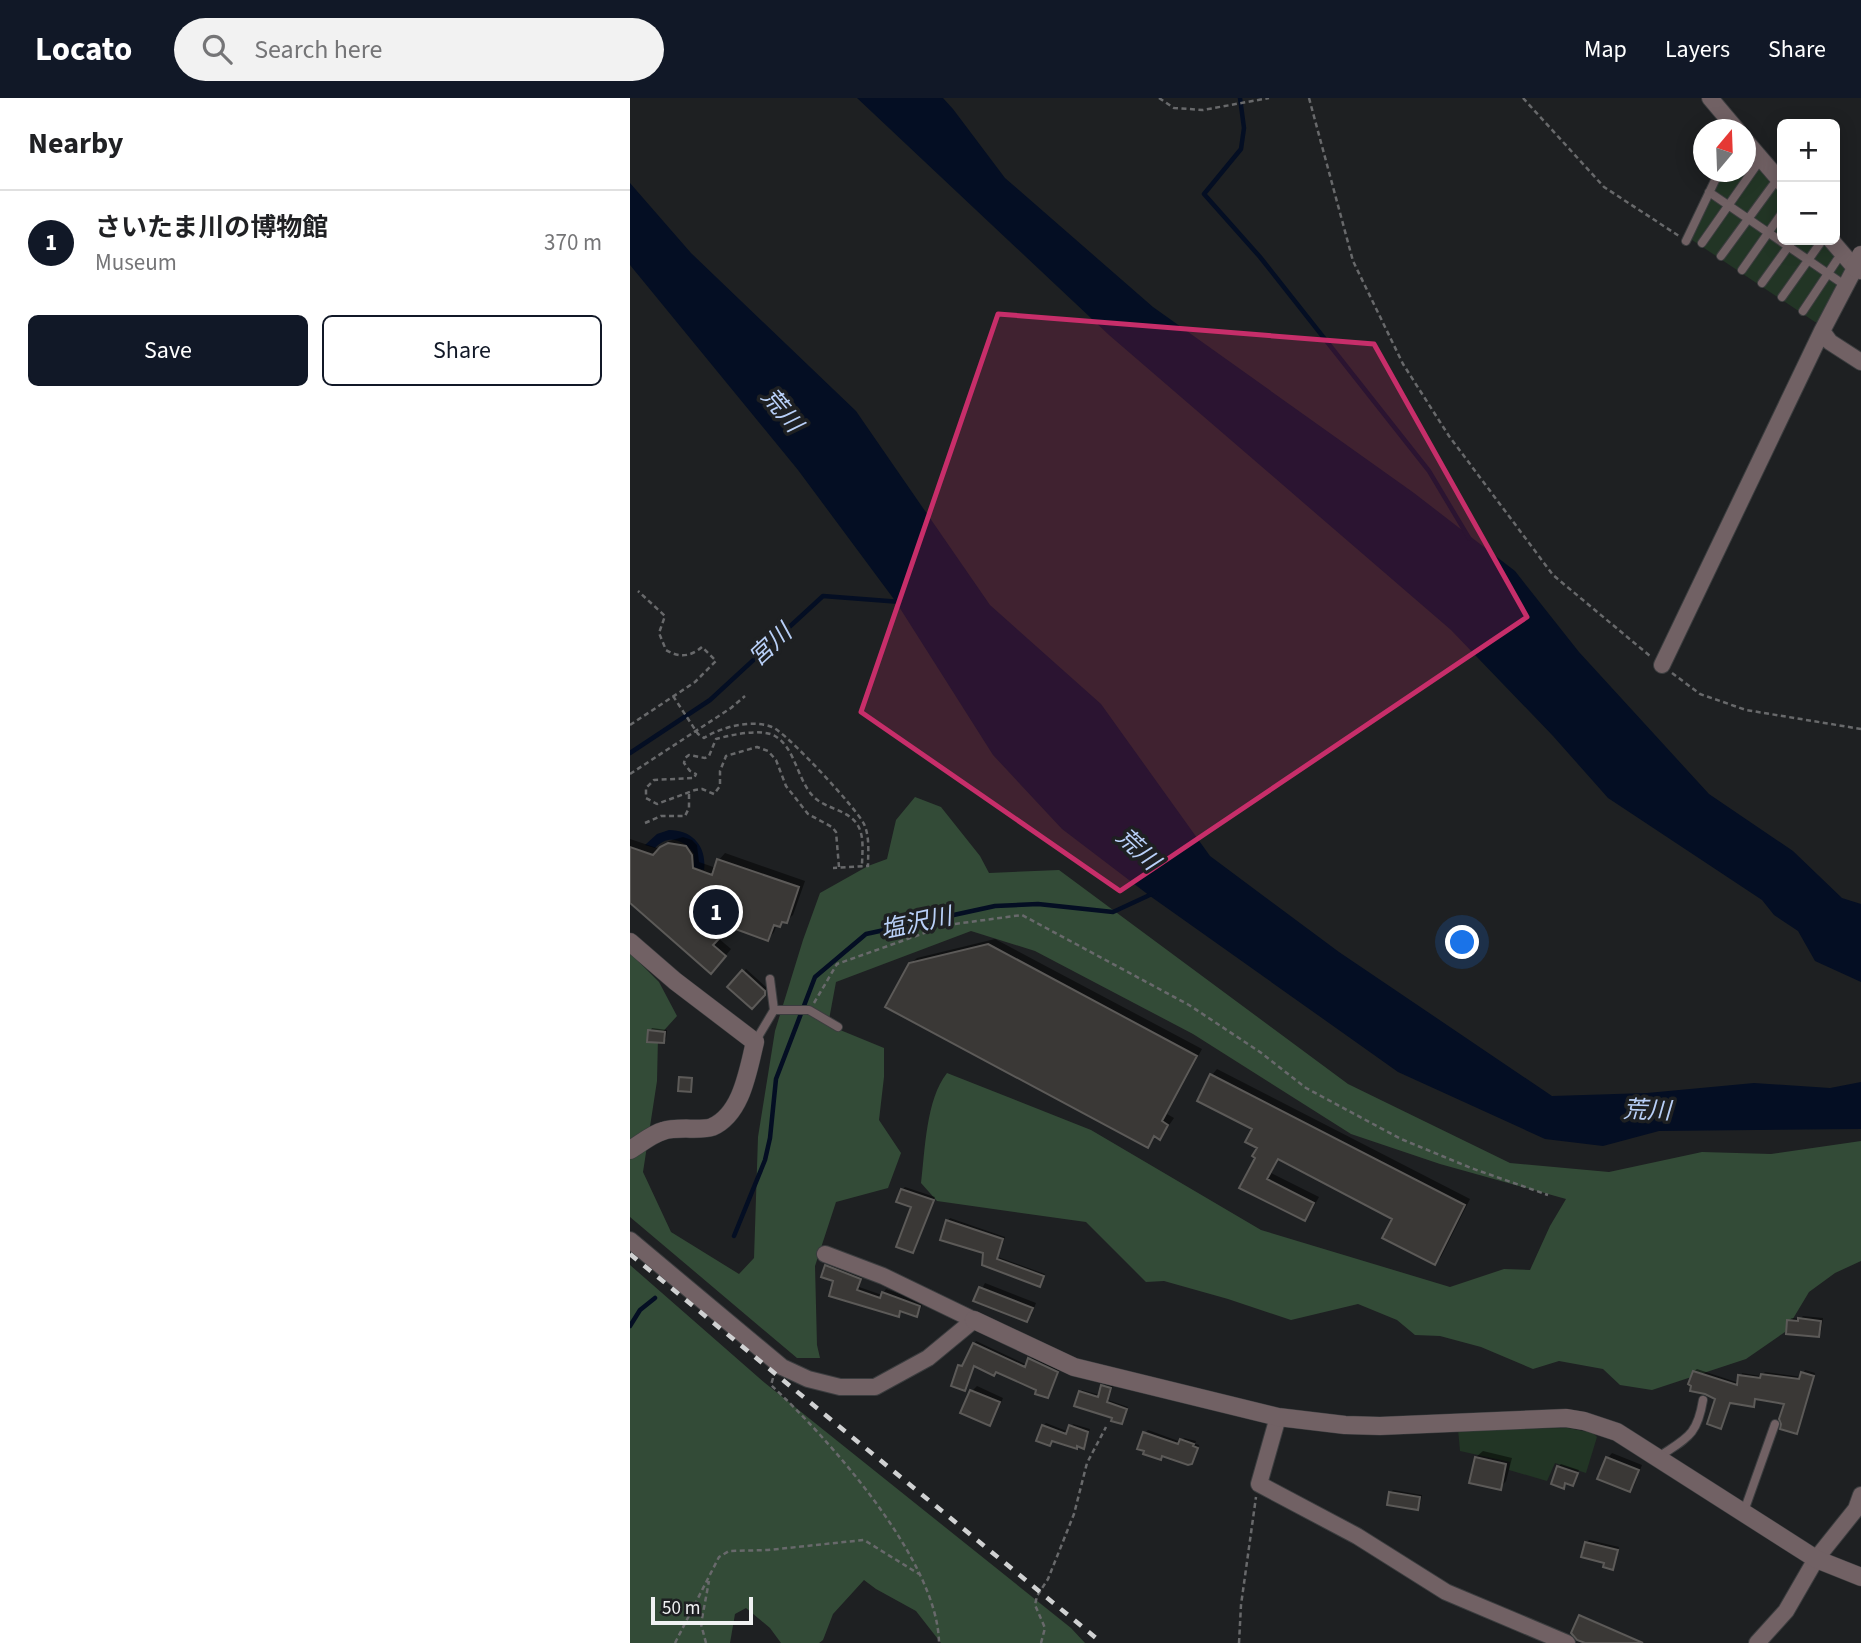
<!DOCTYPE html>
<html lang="en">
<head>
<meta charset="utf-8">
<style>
  body { margin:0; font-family:"Source Sans 3","Noto Sans JP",sans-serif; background:#f2f2f2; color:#202124 }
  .controls { position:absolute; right:21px; top:21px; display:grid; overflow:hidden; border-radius:10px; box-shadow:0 4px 18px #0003 }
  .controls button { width:63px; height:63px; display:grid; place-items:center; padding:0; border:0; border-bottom:2px solid #e0e0e0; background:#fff; color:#202124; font:35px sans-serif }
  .compass { position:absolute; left:1063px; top:21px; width:63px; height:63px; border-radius:50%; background:#fff; box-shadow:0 4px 18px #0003; rotate:19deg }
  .scale { position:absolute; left:21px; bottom:18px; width:102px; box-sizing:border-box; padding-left:7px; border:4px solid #f0f1f2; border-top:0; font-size:19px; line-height:24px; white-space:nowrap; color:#f0f1f2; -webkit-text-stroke:5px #1e2022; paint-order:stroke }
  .you { position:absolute; left:833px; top:845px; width:24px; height:24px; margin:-18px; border:5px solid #fff; border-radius:50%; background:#1a73e8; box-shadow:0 0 0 10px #1a73e833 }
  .badge { display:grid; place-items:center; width:46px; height:46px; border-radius:50%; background:#111827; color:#fff; font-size:23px; font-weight:700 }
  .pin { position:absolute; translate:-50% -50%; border:4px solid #fff; box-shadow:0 2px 7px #0006 }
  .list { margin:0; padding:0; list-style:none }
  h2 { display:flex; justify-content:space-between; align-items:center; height:91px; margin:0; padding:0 28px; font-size:30px }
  h2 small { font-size:23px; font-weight:400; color:#757577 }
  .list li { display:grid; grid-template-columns:46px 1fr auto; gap:21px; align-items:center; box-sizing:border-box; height:105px; padding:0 28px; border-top:2px solid #e0e0e0 }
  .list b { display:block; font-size:26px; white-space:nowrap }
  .list p { margin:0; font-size:23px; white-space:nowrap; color:#757577 }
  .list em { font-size:23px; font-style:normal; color:#757577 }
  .actions { display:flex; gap:14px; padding:21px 28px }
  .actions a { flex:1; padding:16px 0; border:2px solid #111827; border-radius:10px; text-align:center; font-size:24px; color:#111827 }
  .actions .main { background:#111827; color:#fff }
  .icon { flex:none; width:38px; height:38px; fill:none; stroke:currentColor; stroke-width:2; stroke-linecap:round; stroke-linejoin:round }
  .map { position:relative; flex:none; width:1231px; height:1545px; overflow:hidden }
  header { display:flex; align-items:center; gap:42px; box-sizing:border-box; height:98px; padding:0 35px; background:#111827; color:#fff }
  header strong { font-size:33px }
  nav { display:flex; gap:38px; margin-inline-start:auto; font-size:24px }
  .search { width:490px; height:63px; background:#f2f2f2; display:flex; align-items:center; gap:18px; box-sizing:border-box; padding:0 24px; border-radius:38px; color:#757577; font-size:26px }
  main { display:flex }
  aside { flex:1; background:#fff }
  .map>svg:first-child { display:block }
  .green { fill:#223525 }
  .forest { fill:#334b37 }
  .water { fill:#040e23 }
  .shadow { fill:#0007 }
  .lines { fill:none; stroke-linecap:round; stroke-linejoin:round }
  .stream { stroke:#040e23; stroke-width:4.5 }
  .building { fill:#3a3836; stroke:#5c5a58; stroke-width:2 }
  .service-casing { stroke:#3b3d3f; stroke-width:10 }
  .minor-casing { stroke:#3b3d3f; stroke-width:18 }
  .tertiary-casing { stroke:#3b3d3f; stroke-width:19 }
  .path { stroke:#68696b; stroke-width:2.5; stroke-dasharray:5 3.5; stroke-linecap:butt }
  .service { stroke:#716164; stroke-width:8 }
  .minor { stroke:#716164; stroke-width:16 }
  .tertiary { stroke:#716164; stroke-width:18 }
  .rail { stroke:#d0d1d2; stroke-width:4.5; stroke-dasharray:9 9; stroke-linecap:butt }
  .marked { fill:#c72e6a; fill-opacity:0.2; stroke:#c72e6a; stroke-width:5; stroke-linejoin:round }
  .labels { text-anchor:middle; stroke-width:7; stroke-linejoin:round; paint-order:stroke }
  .water-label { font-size:24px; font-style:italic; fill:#b9d0f8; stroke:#1e2022 }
</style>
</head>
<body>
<header>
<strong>Locato</strong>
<div class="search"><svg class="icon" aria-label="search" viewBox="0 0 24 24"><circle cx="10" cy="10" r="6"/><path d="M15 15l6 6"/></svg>Search here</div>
<nav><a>Map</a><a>Layers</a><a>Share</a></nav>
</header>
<main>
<aside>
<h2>Nearby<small></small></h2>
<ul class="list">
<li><span class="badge">1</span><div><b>さいたま川の博物館</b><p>Museum</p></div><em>370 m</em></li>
</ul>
<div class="actions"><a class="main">Save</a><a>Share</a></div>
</aside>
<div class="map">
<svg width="1231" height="1545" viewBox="0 0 1231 1545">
  <rect width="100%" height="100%" fill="#1e2022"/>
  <!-- green -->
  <path class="green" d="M 1116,52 L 1152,94 L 1152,142 L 1193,142 L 1213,165 L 1216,173 L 1189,224 L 1185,224 L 1056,138 L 1086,74 L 1115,74 Z
    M 938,1330 L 963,1335 L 967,1339 L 956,1375 L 925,1365 L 917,1383 L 879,1372 L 880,1364 L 830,1353 L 828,1331 Z"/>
  <!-- forest -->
  <path class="forest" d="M 285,699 L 311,709 L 350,758 L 359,775 L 429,772 L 718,986 L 880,1065 L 979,1074 L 1072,1054 L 1141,1056 L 1231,1043 L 1231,1163 L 1205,1175 L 1179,1194 L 1155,1234 L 1116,1261 L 1022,1292 L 990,1287 L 973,1271 L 929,1263 L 903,1271 L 851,1249 L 810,1238 L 785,1237 L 767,1222 L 728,1206 L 661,1222 L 598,1201 L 534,1183 L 516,1184 L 456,1124 L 307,1103 L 291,1085 C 295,1053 296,1001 317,975 L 461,1032 L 631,1132 L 820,1189 L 874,1171 L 900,1172 L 920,1128 L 936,1101 L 810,1066 L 721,1036 L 563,936 L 405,853 L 341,833 L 206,884 L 198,927 L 254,950 L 254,979 L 249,1022 L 271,1055 L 258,1090 L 206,1104 L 185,1168 L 187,1247 L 190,1260 L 167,1260 L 0,1119 L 0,855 L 29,884 L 47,918 L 28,939 L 27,983 L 13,1074 L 41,1134 L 109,1176 L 124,1160 L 128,1039 L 145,933 L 173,842 L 190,795 L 238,768 L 257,761 L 266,722 Z
    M 0,1167 L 135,1285 L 441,1530 L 455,1545 L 311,1545 L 286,1513 L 246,1491 L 234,1482 L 203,1516 L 193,1542 L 189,1545 L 151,1545 L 140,1530 L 116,1510 L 105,1516 L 100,1545 L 0,1545 Z"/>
  <!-- water -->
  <path class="water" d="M 227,0 L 313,0 L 323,11 L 375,80 L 523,209 L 784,395 L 885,473 L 949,554 L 1079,696 L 1163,753 L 1212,800 L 1231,806 L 1231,884 L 1185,863 L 1168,833 L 1144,817 L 1132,802 L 978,700 L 923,638 L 821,532 L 479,237 Z
    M 0,85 L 61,155 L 226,313 L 360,507 L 471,606 L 580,758 L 709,854 L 922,998 L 1017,995 L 1124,985 L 1200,990 L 1231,984 L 1231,1031 L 1029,1033 L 973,1048 L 915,1041 L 768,974 L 520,798 L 432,731 L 363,657 L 266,504 L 168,372 L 0,167 Z
    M 39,732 C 63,732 77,749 74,772 L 64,769 L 64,756 C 54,741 38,736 25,750 L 15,747 L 27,736 Z"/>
  <!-- shadow -->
  <path class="shadow" d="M 53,739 L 62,742 L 67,747 L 69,764 L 86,770 L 89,762 L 95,755 L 175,783 L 163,817 L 156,823 L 147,826 L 144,834 L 138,841 L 99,827 L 88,840 L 101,851 L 88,867 L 0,803 L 0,741 L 30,751 L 39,743 Z
    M 365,841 L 572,951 L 537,1016 L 544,1020 L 530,1040 L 526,1037 L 518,1048 L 280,866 L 287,860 Z
    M 116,871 L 137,890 L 122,909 L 99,889 Z
    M 22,930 L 37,932 L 36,941 L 33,943 L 20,933 Z
    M 587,971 L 840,1101 L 811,1159 L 805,1165 L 764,1120 L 650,1060 L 641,1075 L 689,1099 L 680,1115 L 675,1121 L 611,1089 L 627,1059 L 629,1049 L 624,1030 L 582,977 Z
    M 275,1089 L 305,1099 L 283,1153 L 283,1107 L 272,1092 Z
    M 320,1120 L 375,1139 L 368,1159 L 415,1176 L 412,1184 L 409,1187 L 355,1154 L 318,1123 Z
    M 200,1165 L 233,1178 L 229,1189 L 252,1197 L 256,1191 L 293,1204 L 290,1213 L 286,1217 L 272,1212 L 268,1217 L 205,1181 L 196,1168 Z
    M 355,1185 L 406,1205 L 401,1218 L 396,1222 L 346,1202 Z
    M 1173,1218 L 1193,1220 L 1191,1234 L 1188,1237 L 1159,1222 L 1162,1220 L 1170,1221 Z
    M 346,1243 L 397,1267 L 402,1259 L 430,1271 L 420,1296 L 417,1298 L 409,1291 L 366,1273 L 345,1267 L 335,1291 L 330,1268 L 334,1266 Z
    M 1067,1271 L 1109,1285 L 1112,1275 L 1131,1278 L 1135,1274 L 1172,1279 L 1175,1272 L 1185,1275 L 1169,1332 L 1166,1334 L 1156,1304 L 1127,1299 L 1123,1307 L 1101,1303 L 1091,1329 L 1087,1301 L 1064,1273 Z
    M 475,1286 L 483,1288 L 478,1302 L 498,1309 L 491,1324 L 450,1294 L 452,1292 L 470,1297 Z
    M 347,1288 L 373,1300 L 364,1321 L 360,1326 L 333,1314 L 342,1293 Z
    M 416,1325 L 439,1334 L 443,1326 L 460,1331 L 456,1346 L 454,1349 L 423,1341 L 420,1346 L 413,1328 Z
    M 518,1332 L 551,1344 L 554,1340 L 566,1343 L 565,1346 L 569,1347 L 564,1361 L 561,1364 L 534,1357 L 530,1360 L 515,1335 Z
    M 853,1353 L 882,1360 L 876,1383 L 870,1390 L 846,1359 Z
    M 982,1355 L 1012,1367 L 1004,1388 L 1000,1392 L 970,1380 L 978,1360 Z
    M 931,1366 L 949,1372 L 943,1386 L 936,1384 L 933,1389 L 928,1369 Z
    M 763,1392 L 792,1397 L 790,1407 L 787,1410 L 760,1395 Z
    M 959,1442 L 989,1449 L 983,1470 L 956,1445 Z
    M 951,1517 L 1008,1542 L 1007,1545 L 959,1545 Z"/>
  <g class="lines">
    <!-- stream -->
    <path class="stream" d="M 610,0 L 614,30 L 611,51 L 574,96 L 630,159 L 799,373 L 839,440
      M 0,655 L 80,602 L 193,498 L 271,504
      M 104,1138 L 135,1062 L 140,1040 L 146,981 L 185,879 L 236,836 L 365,808 L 408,806 L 483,814 L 524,795
      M 0,1228 L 10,1212 L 25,1200"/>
  </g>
  <!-- building -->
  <path class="building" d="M 38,745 L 56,748 L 62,757 L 63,770 L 82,777 L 87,761 L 169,789 L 157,825 L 152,824 L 150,829 L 144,827 L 138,843 L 100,829 L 83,847 L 96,858 L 81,876 L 0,805 L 0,749 L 23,757 L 30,749 Z
    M 358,846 L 567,958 L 532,1023 L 538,1027 L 530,1042 L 524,1038 L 518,1050 L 255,909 L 279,865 Z
    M 112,872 L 135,893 L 135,897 L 122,911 L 97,889 Z
    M 18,932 L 35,934 L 34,945 L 17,944 Z
    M 580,976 L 835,1107 L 805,1167 L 752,1140 L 762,1121 L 648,1061 L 637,1081 L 684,1105 L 675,1123 L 609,1090 L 625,1060 L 622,1058 L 627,1050 L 615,1044 L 622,1031 L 567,1003 Z
    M 49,979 L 62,980 L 61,994 L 48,993 Z
    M 271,1091 L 304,1102 L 283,1155 L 266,1149 L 281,1109 L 266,1104 Z
    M 316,1122 L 373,1141 L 367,1161 L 414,1178 L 410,1189 L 352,1167 L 353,1155 L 310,1142 Z
    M 195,1167 L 231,1181 L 227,1192 L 250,1200 L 252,1194 L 290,1208 L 287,1219 L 270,1213 L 269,1219 L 199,1198 L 203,1183 L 191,1179 Z
    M 349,1189 L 403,1210 L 397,1224 L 343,1203 Z
    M 1168,1220 L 1191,1223 L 1189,1239 L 1156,1236 L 1157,1222 L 1168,1223 Z
    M 343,1245 L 395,1269 L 398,1260 L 428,1274 L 418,1300 L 405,1296 L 406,1292 L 366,1274 L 364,1278 L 344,1268 L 335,1293 L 321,1288 L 328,1267 L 332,1268 Z
    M 1063,1273 L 1107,1287 L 1108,1277 L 1130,1280 L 1131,1276 L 1169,1281 L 1171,1274 L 1184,1278 L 1167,1336 L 1150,1331 L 1151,1326 L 1149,1321 L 1154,1306 L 1125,1301 L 1124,1309 L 1100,1305 L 1091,1331 L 1077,1326 L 1085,1301 L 1075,1296 L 1060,1293 L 1061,1288 L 1058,1286 Z
    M 471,1287 L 481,1290 L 477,1304 L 497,1311 L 492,1326 L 481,1323 L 482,1320 L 444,1308 L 449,1293 L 468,1299 Z
    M 340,1292 L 370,1304 L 360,1328 L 330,1315 Z
    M 412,1327 L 436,1336 L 439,1327 L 458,1334 L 454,1351 L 447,1348 L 447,1351 L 422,1343 L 420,1348 L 406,1343 Z
    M 513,1334 L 548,1346 L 550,1341 L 564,1346 L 563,1348 L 568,1350 L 562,1366 L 558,1367 L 532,1358 L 531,1362 L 513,1356 L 514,1353 L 507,1351 Z
    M 845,1359 L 876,1366 L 871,1392 L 839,1385 Z
    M 976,1359 L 1009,1372 L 1000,1394 L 967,1381 Z
    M 927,1368 L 948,1375 L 943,1388 L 935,1385 L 934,1391 L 921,1386 Z
    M 759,1394 L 790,1399 L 788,1412 L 757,1407 Z
    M 955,1444 L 988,1452 L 983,1472 L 973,1469 L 974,1465 L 951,1459 Z
    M 949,1517 L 1013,1545 L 955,1545 L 947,1542 L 941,1535 Z"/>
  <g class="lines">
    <defs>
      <path id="service" d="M 1079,94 L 1216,188
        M 1056,143 L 1089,74
        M 1072,145 L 1126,68
        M 1091,158 L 1143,87
        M 1112,172 L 1152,115
        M 1132,185 L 1163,142
        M 1152,199 L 1191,144
        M 1173,213 L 1207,162
        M 144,912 L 179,912 L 208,929
        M 125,944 L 144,912 L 140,881
        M 1027,1360 C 1056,1340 1067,1339 1073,1302
        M 1113,1416 L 1145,1326"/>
      <path id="minor" d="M 1080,0 L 1107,32
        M 1115,42 L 1152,85
        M 1201,142 L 1225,170 L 1231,173
        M 1192,233 L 1200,244 L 1231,264
        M 1032,567 L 1192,233 L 1225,170
        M 0,1142 L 152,1269 L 178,1281 L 210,1289 L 245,1289 L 298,1260 L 344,1222 L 253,1178 L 195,1156
        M 648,1319 L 629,1386 L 727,1438 L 816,1494 L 937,1545
        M 1127,1545 L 1156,1513 L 1186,1461 L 1226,1411 L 1231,1397"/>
      <path id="tertiary" d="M 1225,170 L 1231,157
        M 0,844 L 45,883 L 125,944 C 118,972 112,1016 82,1029 C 72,1033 46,1028 33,1033 C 22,1036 10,1046 0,1052
        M 344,1222 L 444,1269 L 648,1319 L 715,1327 L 750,1328 L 936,1320 L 954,1323 L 987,1334 L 1186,1461 L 1231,1479"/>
    </defs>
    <!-- service casing -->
    <use href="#service" class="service-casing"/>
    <!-- minor casing -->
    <use href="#minor" class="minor-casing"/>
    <!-- tertiary casing -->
    <use href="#tertiary" class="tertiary-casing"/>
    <!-- path -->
    <path class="path" d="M 529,0 L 544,10 L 573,12 L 639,0
      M 679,0 L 723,163 L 773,266 L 819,338 L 923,477 L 1020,558
      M 893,0 L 974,89 L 1049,138
      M 1042,575 L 1070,596 L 1116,612 L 1231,631
      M 43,598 L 68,636 L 74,640 C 91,629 122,621 142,629 C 156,634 227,711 234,726 C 240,739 238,755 238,768 L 203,770
      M 0,627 L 65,584 L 86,563 L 72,549 C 60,559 49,560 36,552 L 29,535 L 35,518 L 8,493
      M 0,676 L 101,610 L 115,598
      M 15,725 L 31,718 L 55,718 L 59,710 L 59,694
      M 209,769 L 206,734 L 202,729 L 178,716 L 156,688 L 146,662 L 138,653 L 127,649 L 96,658 L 90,673 L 90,688 L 84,696 L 72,691 L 65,692 L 27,706 L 16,700 L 16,690 L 24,682 L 64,680 L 66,676 L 60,673 L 54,665 L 55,660 L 59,657 L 75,660 L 79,658 L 86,641 C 101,637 131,630 145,638 C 165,650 167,680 182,697 C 194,711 217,711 227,726 C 235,738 232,755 232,769
      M 184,905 L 207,866 L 317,827 L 392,817 L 559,907 L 630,954 L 676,990 L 771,1041 L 841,1070 L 918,1097
      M 143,1280 L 141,1287 C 199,1341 308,1463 309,1545
      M 45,1545 L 89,1459 L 99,1453 L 138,1452 L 234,1442 L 289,1476
      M 76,1545 L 71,1526 L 79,1483
      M 411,1545 L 415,1530 L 405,1507 L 407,1498 L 418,1481 L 444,1416 L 457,1365 L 476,1329
      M 609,1545 L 611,1507 L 626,1399"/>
    <!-- service -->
    <use href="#service" class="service"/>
    <!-- minor -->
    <use href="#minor" class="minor"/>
    <!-- tertiary -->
    <use href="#tertiary" class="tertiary"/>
    <!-- rail -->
    <path class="rail" d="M 0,1156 L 472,1545"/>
  </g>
  <!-- marked area -->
  <path class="marked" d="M 368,216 L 744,246 L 897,519 L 490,793 L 231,614 Z"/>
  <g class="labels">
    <!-- water labels -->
    <g class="water-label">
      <text transform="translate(152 312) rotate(50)" y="8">荒川</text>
      <text transform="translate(140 547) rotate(-43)" y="8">宮川</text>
      <text transform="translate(508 751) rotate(43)" y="8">荒川</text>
      <text transform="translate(286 825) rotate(-12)" y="8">塩沢川</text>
      <text transform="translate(1017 1012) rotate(2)" y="8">荒川</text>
    </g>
  </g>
</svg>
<div class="controls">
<button>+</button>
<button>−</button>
</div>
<svg class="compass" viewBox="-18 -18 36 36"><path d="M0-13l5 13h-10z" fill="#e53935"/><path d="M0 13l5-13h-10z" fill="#757577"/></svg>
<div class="scale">50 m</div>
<div class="you"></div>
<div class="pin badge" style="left:86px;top:814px">1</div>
</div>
</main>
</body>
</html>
